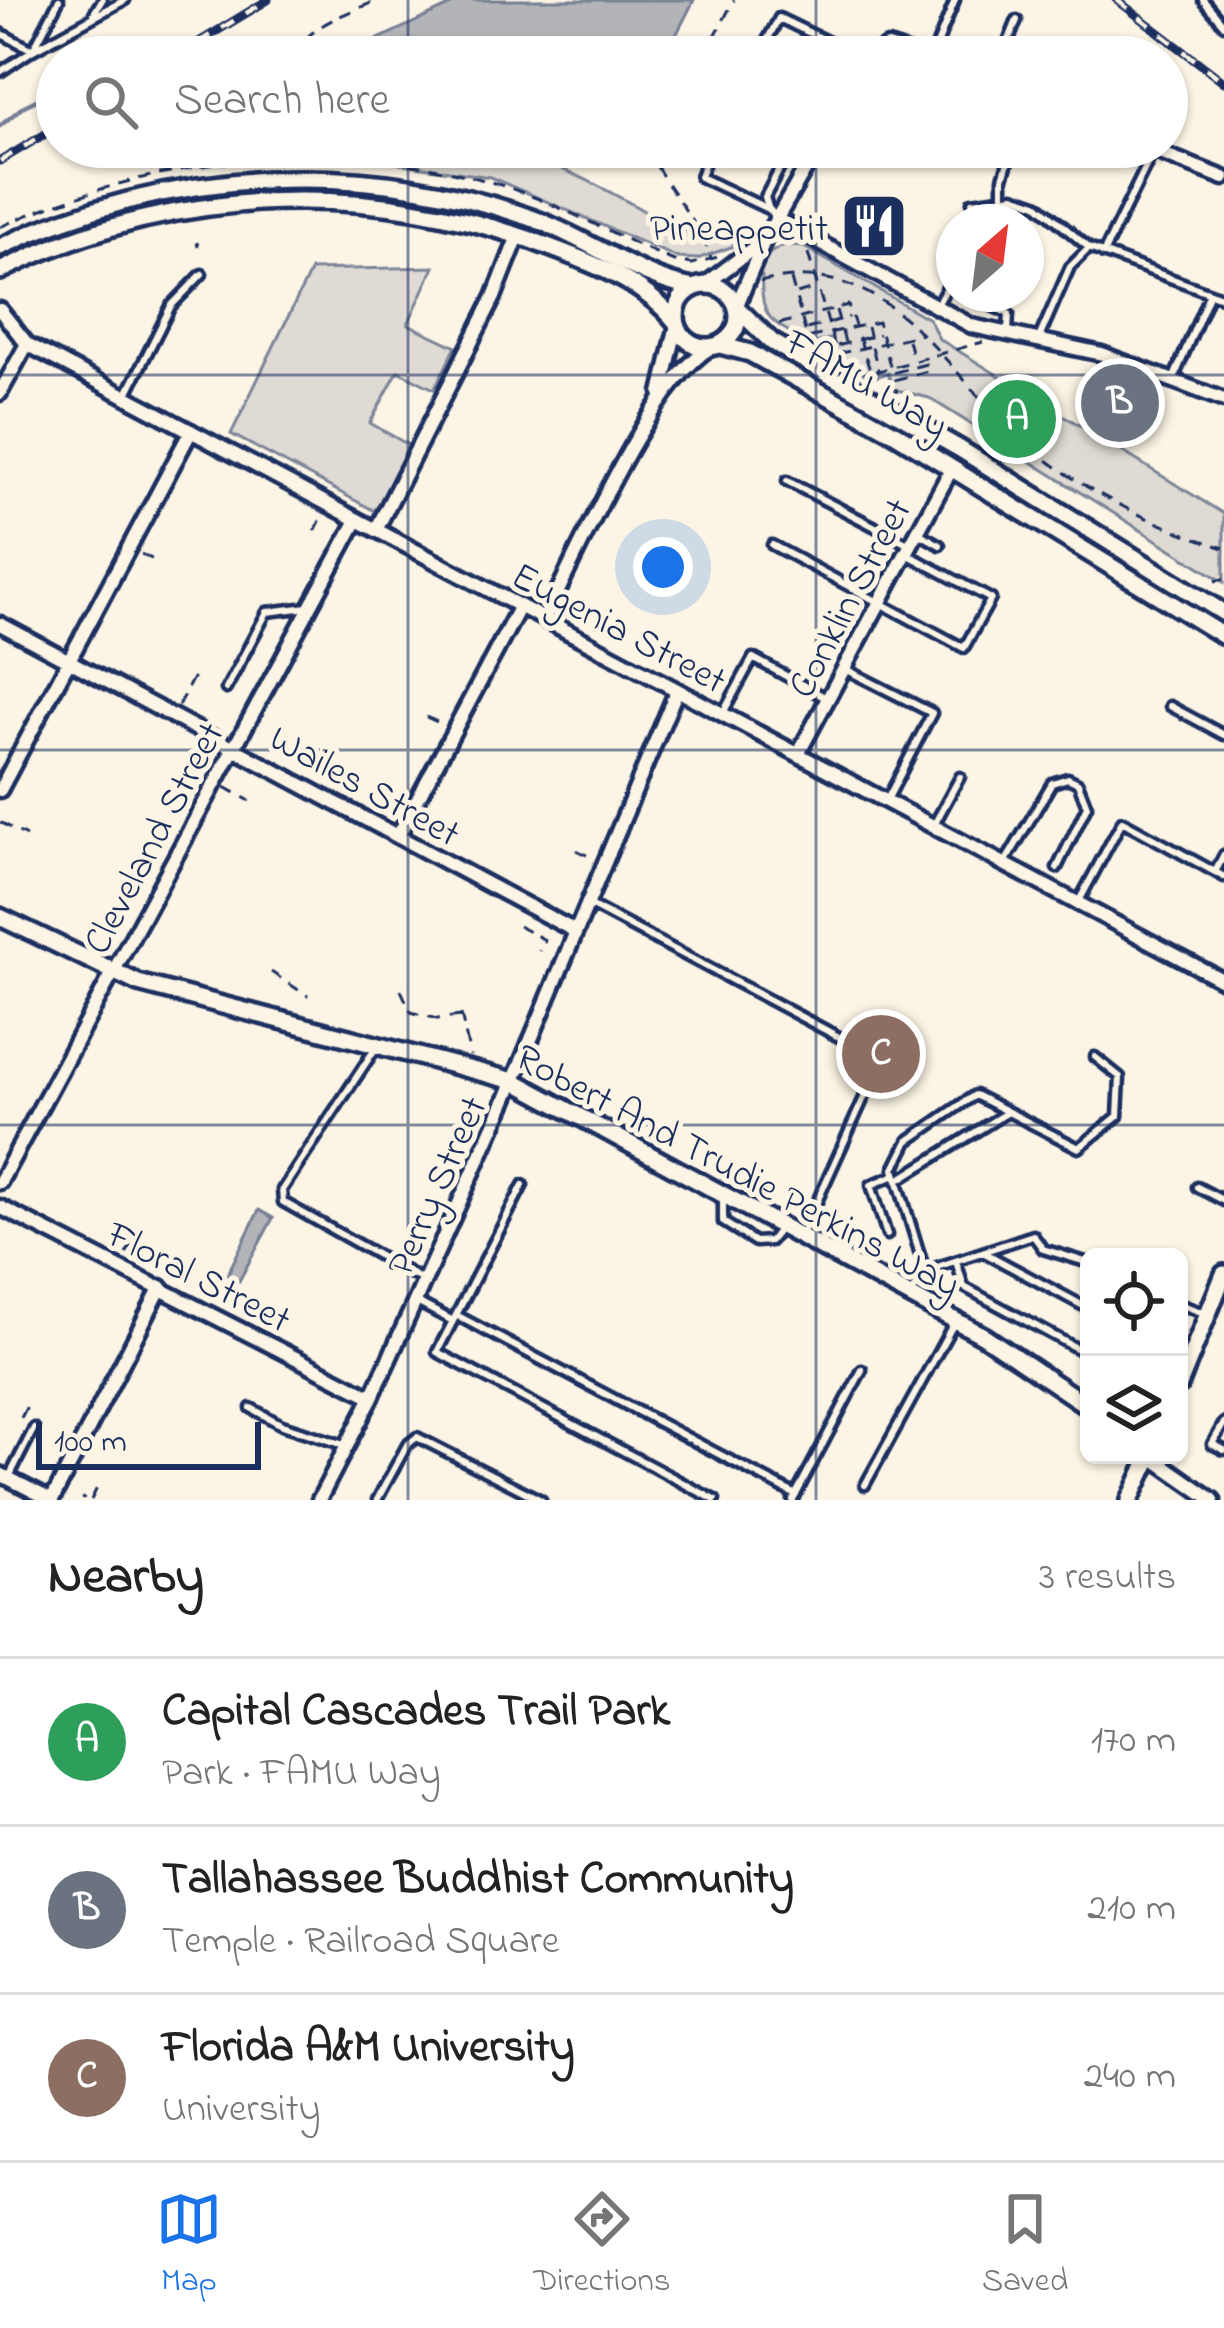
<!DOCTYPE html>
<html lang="en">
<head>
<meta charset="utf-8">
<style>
  body { margin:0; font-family:"Indie Flower",sans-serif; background:#f6f6f6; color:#222 }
  .controls { position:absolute; right:36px; bottom:36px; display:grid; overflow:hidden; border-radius:18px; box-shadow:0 3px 9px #0004 }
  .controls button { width:108px; height:108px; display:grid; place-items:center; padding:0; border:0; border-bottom:3px solid #e0e0e0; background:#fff; color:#222; font:60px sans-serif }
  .compass { position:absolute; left:936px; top:204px; width:108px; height:108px; border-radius:50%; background:#fff; box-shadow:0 3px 9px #0004; rotate:28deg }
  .scale { position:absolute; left:36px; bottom:30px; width:225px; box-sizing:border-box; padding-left:12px; border:6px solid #1b2f5e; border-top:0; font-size:33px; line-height:42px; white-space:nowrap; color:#1b2f5e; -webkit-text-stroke:9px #fcf5e5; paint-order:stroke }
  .you { position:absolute; left:663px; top:567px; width:42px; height:42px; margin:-30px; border:9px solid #fff; border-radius:50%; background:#1a73e8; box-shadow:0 0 0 18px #1a73e833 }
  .badge { display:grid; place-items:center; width:78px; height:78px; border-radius:50%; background:#1a73e8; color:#fff; font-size:39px; font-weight:700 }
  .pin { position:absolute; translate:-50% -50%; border:6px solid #fff; box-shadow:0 3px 12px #0006 }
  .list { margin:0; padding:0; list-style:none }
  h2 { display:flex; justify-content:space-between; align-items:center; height:156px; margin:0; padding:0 48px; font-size:51px }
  h2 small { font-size:39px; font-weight:400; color:#767676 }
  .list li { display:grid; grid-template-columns:78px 1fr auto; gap:36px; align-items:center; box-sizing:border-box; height:168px; padding:0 48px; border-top:3px solid #e0e0e0 }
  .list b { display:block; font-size:45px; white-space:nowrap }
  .list p { margin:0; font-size:39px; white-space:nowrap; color:#767676 }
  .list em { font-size:39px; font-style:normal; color:#767676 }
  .icon { flex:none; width:66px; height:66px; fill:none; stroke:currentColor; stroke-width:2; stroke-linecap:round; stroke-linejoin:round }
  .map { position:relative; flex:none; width:1224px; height:1500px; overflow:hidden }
  .search { position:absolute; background:#fff; box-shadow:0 3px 9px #0004; left:36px; right:36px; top:36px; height:132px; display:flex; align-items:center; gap:30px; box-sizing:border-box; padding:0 42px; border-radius:66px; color:#767676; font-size:45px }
  .sheet { height:660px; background:#fff }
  nav { display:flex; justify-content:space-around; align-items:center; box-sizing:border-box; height:168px; border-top:3px solid #e0e0e0; background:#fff; font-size:33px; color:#767676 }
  nav a { display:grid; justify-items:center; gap:6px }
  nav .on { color:#1a73e8 }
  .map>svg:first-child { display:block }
  .green { fill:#dfdbd4; stroke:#7d8599; stroke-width:3 }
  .water { fill:#b2b4b8; stroke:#767f94; stroke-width:3 }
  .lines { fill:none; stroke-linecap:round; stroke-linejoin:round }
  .stream { stroke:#767f94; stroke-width:4.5 }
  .service-casing { stroke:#1b2f5e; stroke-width:15 }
  .minor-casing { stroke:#1b2f5e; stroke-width:21 }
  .tertiary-casing { stroke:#1b2f5e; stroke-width:24 }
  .path { stroke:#1b2f5e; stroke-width:3; stroke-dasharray:12 9; stroke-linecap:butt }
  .service { stroke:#fcf5e5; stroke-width:6 }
  .minor { stroke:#fcf5e5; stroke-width:12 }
  .tertiary { stroke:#fcf5e5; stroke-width:15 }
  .rail-casing { stroke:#1b2f5e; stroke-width:9 }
  .rail { stroke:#fcf5e5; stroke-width:4.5; stroke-dasharray:14; stroke-linecap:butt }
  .grid { fill:none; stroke:#1b2f5e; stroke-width:3; stroke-opacity:0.55 }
  .labels { text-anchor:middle; stroke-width:10; stroke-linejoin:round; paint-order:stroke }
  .poi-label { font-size:39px; fill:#1b2f5e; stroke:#fcf5e5; text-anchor:end }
  .street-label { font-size:39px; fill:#1b2f5e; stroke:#fcf5e5 }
</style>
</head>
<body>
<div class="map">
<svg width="1224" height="1500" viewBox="0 0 1224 1500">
  <rect width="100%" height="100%" fill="#fcf5e5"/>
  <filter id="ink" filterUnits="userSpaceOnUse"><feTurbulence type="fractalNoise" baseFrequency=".00833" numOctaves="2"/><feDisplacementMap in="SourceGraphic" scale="24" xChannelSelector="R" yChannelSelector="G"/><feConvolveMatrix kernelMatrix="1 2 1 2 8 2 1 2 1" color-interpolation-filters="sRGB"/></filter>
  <g filter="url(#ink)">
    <!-- green -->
    <path class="green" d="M 335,147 C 392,147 456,140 512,153 C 574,167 626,202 680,231 L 728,221 L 734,246 L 697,259 L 678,258 L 490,177 L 335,154 Z
      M 786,244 L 804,247 L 929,319 L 939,339 L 1224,514 L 1224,582 L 929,398 L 893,389 L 888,373 L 872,378 L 834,356 L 829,339 L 812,344 C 775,323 759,322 762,276 L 757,273 L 770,253 Z
      M 434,267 L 408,324 L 456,347 L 434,389 L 398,371 L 370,423 L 410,446 L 375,511 L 231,434 L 311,270 Z"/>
    <!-- water -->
    <path class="water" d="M 462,0 L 694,0 L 665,57 L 340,57 Z
      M 259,1210 L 273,1218 L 239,1281 L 227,1275 Z"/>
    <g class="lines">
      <!-- stream -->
      <path class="stream" d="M 0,126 L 24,106 L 57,90"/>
      <defs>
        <path id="service" d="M 1203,0 L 1224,25
          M 94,13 L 102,0
          M 0,33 L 33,50 L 125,0
          M 758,57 L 779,18 L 835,45
          M 829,57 L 835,45 L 859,57
          M 932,57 L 955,0
          M 1002,57 L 1017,20
          M 0,72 L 33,50 L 59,0
          M 710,147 L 700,177 L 770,210 L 776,219
          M 1003,197 L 1003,178 L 1013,147
          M 972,202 L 1014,196 L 1037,204 L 1089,248 L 1224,298
          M 768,207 L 765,197 L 791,147
          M 1103,254 L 1154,150
          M 966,294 L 1009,314 L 1008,332
          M 935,308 L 948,286 L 954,288
          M 1039,338 L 1070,267 L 1089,248
          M 1173,380 L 1209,295
          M 126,396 L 171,306 L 202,274
          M 787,481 L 910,545
          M 917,532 L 940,545
          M 772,545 L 964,648 L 991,599 L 907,554
          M 847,670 L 932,713 L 888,798
          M 226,689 L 267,612 L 308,607
          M 1170,706 L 1224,735
          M 724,711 L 753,658 L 826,698
          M 935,823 L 960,777
          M 1006,861 L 1052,783 L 1068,778 L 1078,783 L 1087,806 L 1057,868
          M 1215,872 L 1224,855
          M 1079,901 L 1122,821 L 1224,877
          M 590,905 L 854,1045 L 871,1060 L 868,1089 L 801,1237
          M 377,1046 L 282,1190 L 283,1202 L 424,1281
          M 897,1181 L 1006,1113
          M 523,1185 L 437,1352 L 715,1500
          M 1197,1187 L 1224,1201
          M 723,1200 L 723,1222 L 755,1242 L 770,1241 L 781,1227
          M 887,1235 L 871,1185 L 895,1175
          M 983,1252 L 1089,1309
          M 956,1261 L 964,1287 L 1089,1355
          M 925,1271 L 894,1169 L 908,1141 L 975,1095 L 1079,1148 L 1118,1116 L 1120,1077 L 1095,1057
          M 912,1293 L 925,1271 L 1033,1235 L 1043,1249 L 1089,1263
          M 415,1301 L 453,1321
          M 1179,1304 L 1204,1313
          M 456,1315 L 796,1495
          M 251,1408 L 282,1425 L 344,1445
          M 1224,1423 L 1212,1444 L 1224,1450
          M 10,1475 L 34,1428
          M 865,1485 L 955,1321
          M 377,1500 L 407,1445 L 417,1437 L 541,1500
          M 793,1500 L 862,1370"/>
        <path id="minor" d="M 868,57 L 888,47 L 919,57
          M 1145,147 L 1224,178
          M 778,220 L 972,326 L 1102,354 L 1224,400
          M 706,284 L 760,243
          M 737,305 L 765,239 L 818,147
          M 0,310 L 27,344 L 1224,981
          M 0,393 L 27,344
          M 661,393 L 677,325
          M 376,530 L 494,297 L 518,236
          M 544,619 C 579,552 650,384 711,347
          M 0,624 L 575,931
          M 798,754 L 952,468
          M 0,790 L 191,431
          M 398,836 L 520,606
          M 0,1182 L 357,520
          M 0,1207 L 372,1397
          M 1150,1456 L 1213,1500
          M 0,1474 L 51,1500
          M 52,1500 L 161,1287
          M 319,1500 L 372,1397 L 506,1099 L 677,690"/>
        <path id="tertiary" d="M 0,247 C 166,168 361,157 534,219 C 587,238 638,278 693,288
          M 0,271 C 174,184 380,179 560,251 C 602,267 647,286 676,322
          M676 316a31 31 0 1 1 62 0a31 31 0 1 1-62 0Z
          M 738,309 L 772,342 L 960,449 L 1224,613
          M 720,345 L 750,353 L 891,431 L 1224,636
          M 0,917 L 138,983 L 514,1081 L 984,1336 L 1089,1407
          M 1179,1385 L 1224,1274
          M 1130,1500 L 1151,1455"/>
      </defs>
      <!-- service casing -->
      <use href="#service" class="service-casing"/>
      <!-- minor casing -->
      <use href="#minor" class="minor-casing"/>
      <!-- tertiary casing -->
      <use href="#tertiary" class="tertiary-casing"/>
      <!-- path -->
      <path class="path" d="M 280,57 L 300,42
        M 295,57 C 305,25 349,13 378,0
        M 704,57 L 734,0
        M 633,147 L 644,148
        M 647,147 C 666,190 694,213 711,258
        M 210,162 L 214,147
        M 0,227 C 156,156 342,133 507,187 C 565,207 618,237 674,261 L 692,264 L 718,257
        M 197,242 L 198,247
        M 808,253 L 837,354 L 922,334
        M 791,279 L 807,338 L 878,322 L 892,373 L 926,364 L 928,371 L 894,380 L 897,393
        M 760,282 C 898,249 945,381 1035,451 C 1092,496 1156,525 1224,548
        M 797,294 L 816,288
        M 836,310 L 848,353
        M 779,324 L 848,305 L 871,373 L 983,342
        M 867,327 L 878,370
        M 807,329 L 849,317
        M 908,340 L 913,359
        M 837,346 L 879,334
        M 315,531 L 322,517
        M 141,554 L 156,561
        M 1215,581 L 1224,579
        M 178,706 L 194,676
        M 426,717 L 442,724
        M 225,787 L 250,801
        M 0,822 L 26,836
        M 576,850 L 591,857
        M 518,926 L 545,940 L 539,951
        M 271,972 L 308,996
        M 401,990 L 411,1012 L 437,1019 L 461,1016
        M 461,1014 L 470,1056
        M 126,1254 L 134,1240
        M 21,1418 L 28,1404
        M 83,1497 L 84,1500
        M 91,1500 L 97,1488"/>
      <!-- service -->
      <use href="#service" class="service"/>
      <!-- minor -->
      <use href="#minor" class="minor"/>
      <!-- tertiary -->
      <use href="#tertiary" class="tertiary"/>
      <defs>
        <path id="rail" d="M 1117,0 L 1224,82
          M 174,57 L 268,0
          M 0,161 L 57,127"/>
      </defs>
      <!-- rail casing -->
      <use href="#rail" class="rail-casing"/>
      <!-- rail -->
      <use href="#rail" class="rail"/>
    </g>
  </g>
  <!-- grid -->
  <path class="grid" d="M 408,0 L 408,57M 816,0 L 816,57M 408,147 L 408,1500M 816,147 L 816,1500M 0,375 L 1224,375M 0,750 L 1224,750M 0,1125 L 1224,1125"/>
  <!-- icons -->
  <defs>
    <symbol id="restaurant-square" viewBox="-11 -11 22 22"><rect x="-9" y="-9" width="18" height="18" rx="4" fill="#1b2f5e" stroke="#fcf5e5"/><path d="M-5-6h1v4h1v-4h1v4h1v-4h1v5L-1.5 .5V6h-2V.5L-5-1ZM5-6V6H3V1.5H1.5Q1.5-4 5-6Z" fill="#fff"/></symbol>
  </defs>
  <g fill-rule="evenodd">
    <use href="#restaurant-square" x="836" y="188" width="76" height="76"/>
  </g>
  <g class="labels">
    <!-- poi labels -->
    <g class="poi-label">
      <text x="828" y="240">Pineappetit</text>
    </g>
    <!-- street labels -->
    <g class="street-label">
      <text transform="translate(868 382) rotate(30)" y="14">FAMU Way</text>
      <text transform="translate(848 597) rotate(-62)" y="14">Conklin Street</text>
      <text transform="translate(620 626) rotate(28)" y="14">Eugenia Street</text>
      <text transform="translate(366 784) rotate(29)" y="14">Wailes Street</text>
      <text transform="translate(152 837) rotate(-62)" y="14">Cleveland Street</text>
      <text transform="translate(739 1169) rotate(28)" y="14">Robert And Trudie Perkins Way</text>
      <text transform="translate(435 1185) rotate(-66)" y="14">Perry Street</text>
      <text transform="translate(200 1275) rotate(27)" y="14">Floral Street</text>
    </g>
  </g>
</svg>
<div class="controls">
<button><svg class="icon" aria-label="locate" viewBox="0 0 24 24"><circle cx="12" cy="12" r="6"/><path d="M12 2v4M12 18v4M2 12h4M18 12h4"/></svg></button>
<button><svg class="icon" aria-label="layers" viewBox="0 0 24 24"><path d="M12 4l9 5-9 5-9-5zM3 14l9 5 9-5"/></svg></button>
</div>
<svg class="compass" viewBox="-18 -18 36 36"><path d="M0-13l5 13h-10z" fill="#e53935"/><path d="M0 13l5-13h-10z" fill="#767676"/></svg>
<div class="scale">100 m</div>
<div class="you"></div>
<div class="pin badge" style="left:1017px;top:419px;background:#2e9e5b">A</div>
<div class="pin badge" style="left:1120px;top:403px;background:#6b7280">B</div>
<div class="pin badge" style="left:881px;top:1054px;background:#8d6e63">C</div>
<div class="search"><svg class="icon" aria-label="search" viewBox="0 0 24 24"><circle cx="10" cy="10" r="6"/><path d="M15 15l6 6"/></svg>Search here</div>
</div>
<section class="sheet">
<h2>Nearby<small>3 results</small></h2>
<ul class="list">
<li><span class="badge" style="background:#2e9e5b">A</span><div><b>Capital Cascades Trail Park</b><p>Park · FAMU Way</p></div><em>170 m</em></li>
<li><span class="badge" style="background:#6b7280">B</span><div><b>Tallahassee Buddhist Community</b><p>Temple · Railroad Square</p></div><em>210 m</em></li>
<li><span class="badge" style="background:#8d6e63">C</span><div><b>Florida A&amp;M University</b><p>University</p></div><em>240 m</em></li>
</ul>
</section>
<nav>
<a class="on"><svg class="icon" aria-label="map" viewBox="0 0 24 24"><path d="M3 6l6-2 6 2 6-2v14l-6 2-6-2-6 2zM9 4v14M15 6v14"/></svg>Map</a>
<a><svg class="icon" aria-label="directions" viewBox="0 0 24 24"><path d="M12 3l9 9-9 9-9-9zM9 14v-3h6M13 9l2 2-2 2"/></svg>Directions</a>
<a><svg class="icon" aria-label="saved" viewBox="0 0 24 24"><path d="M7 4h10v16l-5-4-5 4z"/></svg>Saved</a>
</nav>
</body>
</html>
